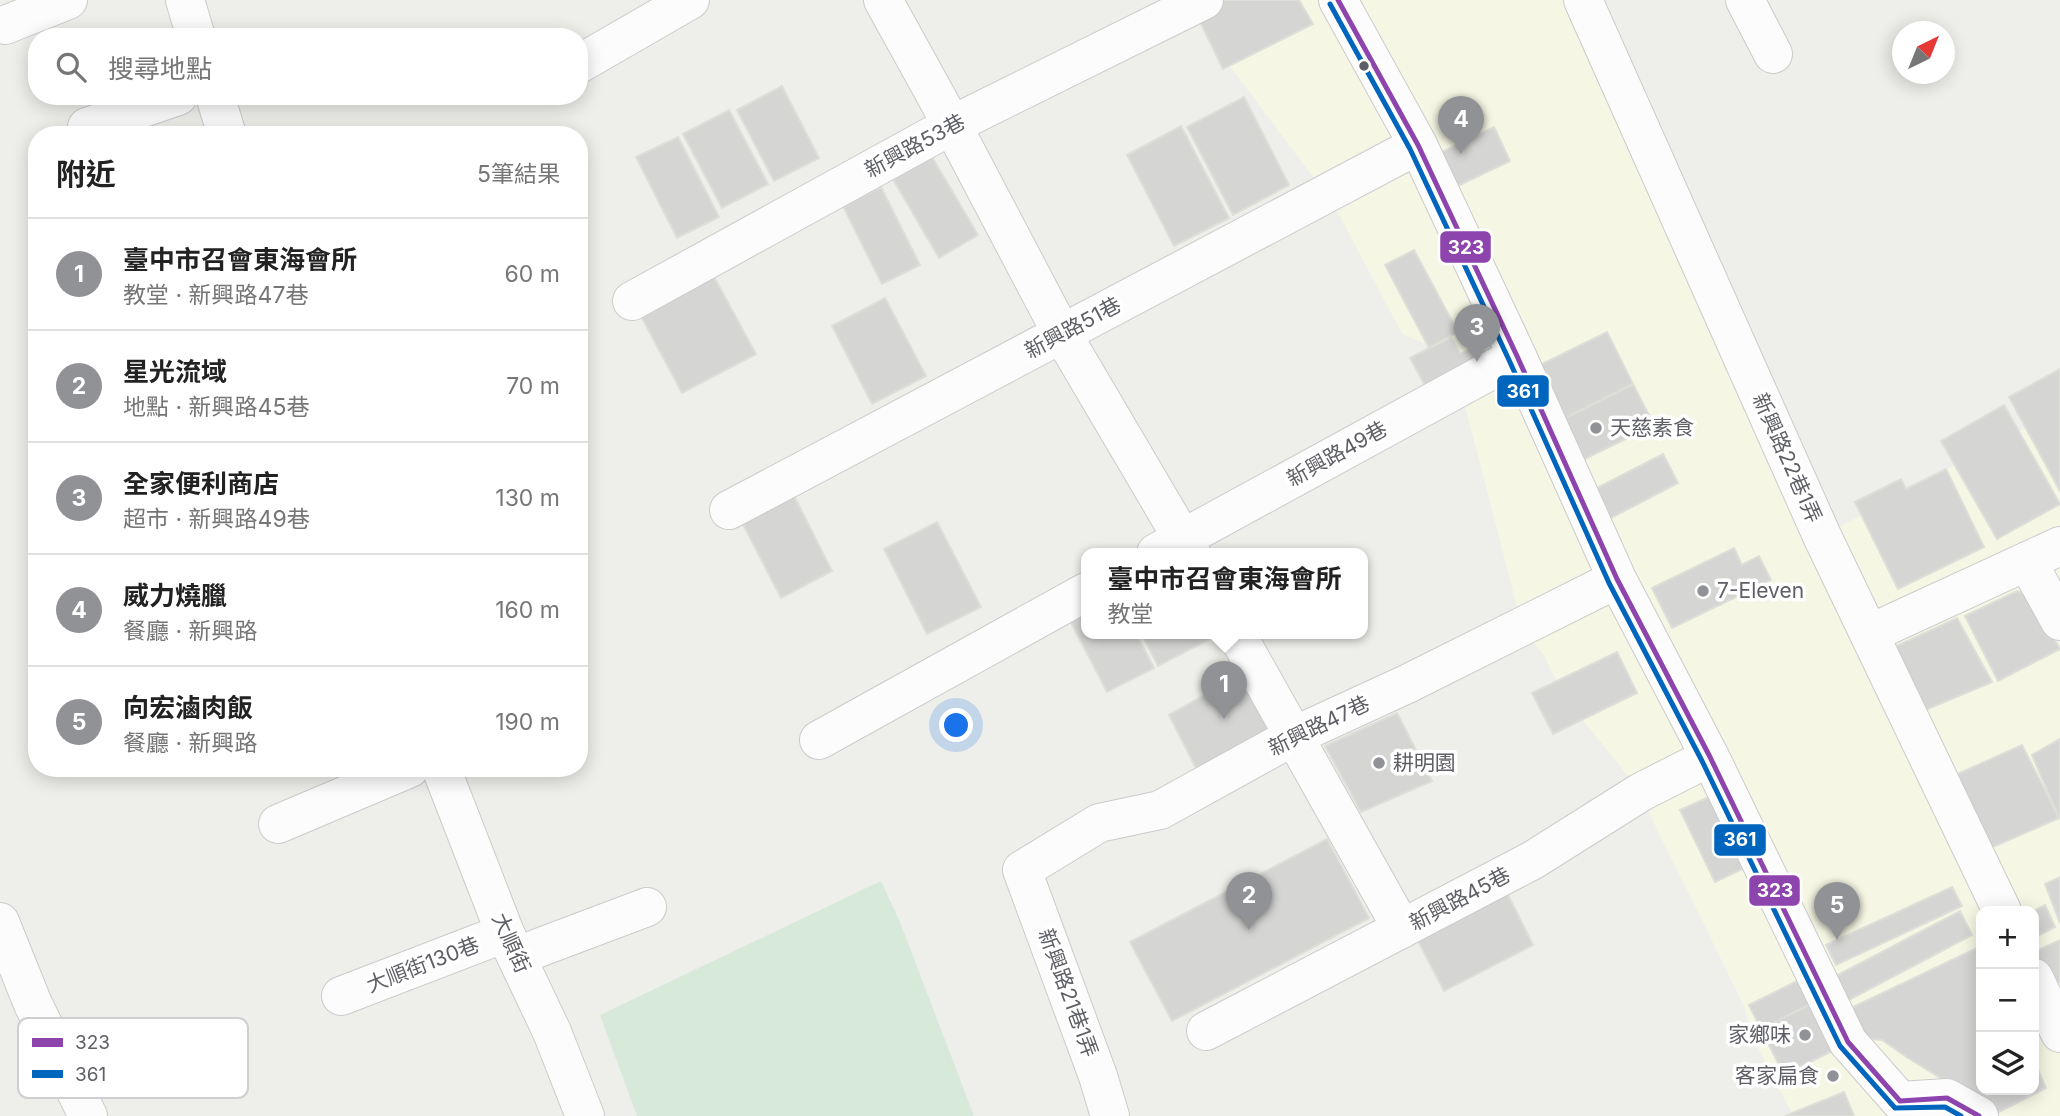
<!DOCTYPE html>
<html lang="zh-TW">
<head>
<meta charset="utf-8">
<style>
  body { margin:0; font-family:Inter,"Noto Sans TC",sans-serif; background:#f6f6f6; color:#222 }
  .controls { position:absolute; right:21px; bottom:21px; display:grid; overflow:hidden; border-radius:14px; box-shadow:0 4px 18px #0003 }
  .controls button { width:63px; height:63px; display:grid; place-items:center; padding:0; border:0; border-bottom:2px solid #e0e0e0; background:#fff; color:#222; font:35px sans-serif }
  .compass { position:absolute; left:1892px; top:21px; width:63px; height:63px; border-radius:50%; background:#fff; box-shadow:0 4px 18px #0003; rotate:43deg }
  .you { position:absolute; left:957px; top:726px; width:24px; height:24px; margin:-18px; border:5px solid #fff; border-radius:50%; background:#1a73e8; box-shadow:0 0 0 10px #1a73e833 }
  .badge { display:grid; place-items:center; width:46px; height:46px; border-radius:50%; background:#919295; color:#fff; font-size:23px; font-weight:700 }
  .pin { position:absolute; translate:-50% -58px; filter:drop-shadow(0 2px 4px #0008) }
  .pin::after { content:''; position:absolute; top:37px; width:24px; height:21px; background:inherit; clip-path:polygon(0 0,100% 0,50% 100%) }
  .popup { position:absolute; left:1081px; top:548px; width:287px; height:91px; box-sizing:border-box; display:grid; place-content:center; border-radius:14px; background:#fff; filter:drop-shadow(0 2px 5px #0005); font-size:23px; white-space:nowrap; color:#767676 }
  .popup b { font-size:26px; color:#222 }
  .popup::after { content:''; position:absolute; left:50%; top:100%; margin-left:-14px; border:14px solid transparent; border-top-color:#fff }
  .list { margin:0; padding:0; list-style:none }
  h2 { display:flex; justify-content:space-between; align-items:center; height:91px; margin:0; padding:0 28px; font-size:30px }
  h2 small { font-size:23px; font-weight:400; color:#767676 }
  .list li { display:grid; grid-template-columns:46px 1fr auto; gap:21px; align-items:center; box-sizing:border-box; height:112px; padding:0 28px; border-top:2px solid #e0e0e0 }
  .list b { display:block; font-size:26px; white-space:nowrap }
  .list p { margin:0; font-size:23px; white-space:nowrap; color:#767676 }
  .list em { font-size:23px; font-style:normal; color:#767676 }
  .icon { flex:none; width:38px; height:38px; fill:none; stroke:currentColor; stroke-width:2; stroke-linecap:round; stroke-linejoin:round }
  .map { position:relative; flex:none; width:2060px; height:1116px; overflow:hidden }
  .search { position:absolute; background:#fff; box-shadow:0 4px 18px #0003; left:28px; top:28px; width:560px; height:77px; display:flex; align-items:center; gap:18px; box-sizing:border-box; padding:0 24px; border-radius:28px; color:#767676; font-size:26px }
  .panel { position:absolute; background:#fff; box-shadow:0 4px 18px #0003; left:28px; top:126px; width:560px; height:651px; border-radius:28px }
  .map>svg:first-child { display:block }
  .commercial { fill:#f6f6e4; fill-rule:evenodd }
  .green { fill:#d7eada }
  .building { fill:#d5d5d3; stroke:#deded9; stroke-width:2 }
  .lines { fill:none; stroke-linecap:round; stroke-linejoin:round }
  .minor-casing { stroke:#cbcbcc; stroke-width:40 }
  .minor { stroke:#fcfcfc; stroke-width:38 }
  .bus-1-casing { stroke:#fff; stroke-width:10 }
  .bus-2-casing { stroke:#fff; stroke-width:10 }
  .bus-1 { stroke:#8e44ad; stroke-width:5 }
  .bus-2 { stroke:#0065bd; stroke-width:5 }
  .bus-dot { fill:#5f6067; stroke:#fff; stroke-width:2.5 }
  .poi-dot { fill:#919295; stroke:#fff; stroke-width:2.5 }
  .labels { text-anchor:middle; stroke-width:7; stroke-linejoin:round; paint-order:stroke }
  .street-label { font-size:21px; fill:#5f6067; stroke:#fff }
  .poi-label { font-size:21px; fill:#5f6067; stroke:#fff; text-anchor:start }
  .key { fill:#fff; stroke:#cfcfd1; stroke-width:2 }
  .key-label { font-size:19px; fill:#5f6067 }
  .line-badge { stroke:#fff; stroke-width:2.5 }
  .badge-label { font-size:19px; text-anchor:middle; font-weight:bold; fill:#fff }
</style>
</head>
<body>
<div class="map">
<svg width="2060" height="1116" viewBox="0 0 2060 1116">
  <rect width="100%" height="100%" fill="#eeeeea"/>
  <!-- commercial -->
  <path class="commercial" d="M 1183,0 L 1573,0 L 1822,536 L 2060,409 L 2060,1116 L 1794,1116 L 1781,1093 L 1752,1036 L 1744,1006 L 1644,803 L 1641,792 L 1565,698 L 1544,656 L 1522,626 L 1463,398 L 1436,348 L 1402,334 L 1334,205 L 1187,9 ZM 1981,911 L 2034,911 L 2034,1090 L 1981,1090 Z"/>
  <!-- green -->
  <path class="green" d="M 881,881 L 900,922 L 974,1116 L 637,1116 L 600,1015 Z"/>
  <!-- building -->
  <path class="building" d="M 1218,0 L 1299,0 L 1313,24 L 1223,69 L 1195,12 Z
    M 782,86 L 819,158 L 774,181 L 737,110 Z
    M 1244,97 L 1289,185 L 1233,215 L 1187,127 Z
    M 729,110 L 768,184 L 722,208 L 683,134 Z
    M 1181,126 L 1229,218 L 1174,246 L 1127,155 Z
    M 1494,127 L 1510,161 L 1441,194 L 1425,160 Z
    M 678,137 L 719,217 L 677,238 L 636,157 Z
    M 932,157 L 978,235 L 939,258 L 893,179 Z
    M 881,187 L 920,265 L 882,284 L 843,206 Z
    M 1414,250 L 1458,332 L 1429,348 L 1385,265 Z
    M 707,264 L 756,354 L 682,393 L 634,303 Z
    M 885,298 L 926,376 L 872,404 L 832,326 Z
    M 1607,332 L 1633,384 L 1563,419 L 1536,367 Z
    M 1451,337 L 1460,354 L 1475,347 L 1493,380 L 1438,409 L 1410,358 Z
    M 2060,369 L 2060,491 L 2009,397 Z
    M 1633,384 L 1654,425 L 1583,460 L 1563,419 Z
    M 2004,405 L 2060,504 L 1997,539 L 1941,441 Z
    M 1663,454 L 1678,483 L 1609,519 L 1593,490 Z
    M 1946,469 L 1984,547 L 1898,589 L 1855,502 L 1901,479 L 1906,489 Z
    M 789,486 L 832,571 L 781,598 L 737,513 Z
    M 937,522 L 981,607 L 927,634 L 884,549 Z
    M 1734,548 L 1742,565 L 1759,556 L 1771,580 L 1672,628 L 1652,588 Z
    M 2017,591 L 2030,596 L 2060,649 L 1998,681 L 1965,616 Z
    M 1086,598 L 1086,633 L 1136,633 L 1154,668 L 1107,692 L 1064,609 Z
    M 1957,618 L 1992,682 L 1923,711 L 1892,648 Z
    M 1141,633 L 1205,633 L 1208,640 L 1158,666 Z
    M 1617,652 L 1637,693 L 1553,734 L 1532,693 Z
    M 1249,670 L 1279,724 L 1197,770 L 1169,715 Z
    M 1397,713 L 1432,781 L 1361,812 L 1325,746 Z
    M 2060,739 L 2060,817 L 2059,818 L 2032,755 Z
    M 2022,745 L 2059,818 L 1984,851 L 1949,778 Z
    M 1720,792 L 1755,863 L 1715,882 L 1680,810 Z
    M 1327,839 L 1369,918 L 1172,1021 L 1130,942 Z
    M 2060,877 L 2060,923 L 2045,884 Z
    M 1952,887 L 1962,906 L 1836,965 L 1826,945 Z
    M 1505,889 L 1533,945 L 1444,991 L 1415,935 Z
    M 2045,905 L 2055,927 L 2034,938 L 2033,911 Z
    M 1960,911 L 1972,935 L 1847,1001 L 1834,977 Z
    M 2060,940 L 2060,982 L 2049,987 L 2034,952 Z
    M 1981,946 L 1981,1090 L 2034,1090 L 2034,1061 L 2046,1088 L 1997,1113 L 1908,1058 L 1882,1040 L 1864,1038 L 1849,1009 Z
    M 1801,979 L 1813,1003 L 1761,1029 L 1749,1005 Z
    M 1813,1003 L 1836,1049 L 1784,1075 L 1761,1029 Z
    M 1844,1092 L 1854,1116 L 1785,1116 Z"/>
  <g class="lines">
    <defs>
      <path id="minor" d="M 185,0 L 196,37
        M 883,0 L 952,125 L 1062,334 L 1191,553
        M 1338,0 L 1418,145 L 1517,356 L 1617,579 L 1710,757 L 1848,1042 L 1900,1101 L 1947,1098 L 1979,1116
        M 1583,0 L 1822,536 L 2002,911
        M 1745,0 L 1773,54
        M 5,25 L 68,0
        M 579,64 L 690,0
        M 215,96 L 227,135
        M 87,127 L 178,96
        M 632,301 L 952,125 L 1204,0
        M 729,510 L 1418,145
        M 1156,553 L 1517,356
        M 2027,561 L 2060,621
        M 1236,633 L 1402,929
        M 1869,634 L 2060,546
        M 819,740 L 1086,592
        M 441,768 L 505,933 L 552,1032 L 585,1116
        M 278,824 L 410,768
        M 0,922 L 33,1004 L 88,1116
        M 517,956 L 647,907
        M 2034,978 L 2060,1033
        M 341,996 L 505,933
        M 1206,1031 L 1533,860 L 1641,792 L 1710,757
        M 1110,1116 L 1098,1076 L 1022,870 L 1099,823 L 1160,810 L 1294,736 L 1407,684 L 1617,579"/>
    </defs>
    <!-- minor casing -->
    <use href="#minor" class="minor-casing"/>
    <!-- minor -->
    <use href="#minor" class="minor"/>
    <defs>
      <path id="bus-1" d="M 1338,0 L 1418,145 L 1517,356 L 1617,579 L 1710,757 L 1848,1042 L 1900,1101 L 1947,1098 L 1979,1116"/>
      <path id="bus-2" d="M 1330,4 L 1410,149 L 1509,360 L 1609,583 L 1702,761 L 1840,1046 L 1895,1108 L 1945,1107 L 1961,1116"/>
    </defs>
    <!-- bus-1 casing -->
    <use href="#bus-1" class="bus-1-casing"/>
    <!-- bus-2 casing -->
    <use href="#bus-2" class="bus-2-casing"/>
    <!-- bus-1 -->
    <use href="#bus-1" class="bus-1"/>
    <!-- bus-2 -->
    <use href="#bus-2" class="bus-2"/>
  </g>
  <!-- markers -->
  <circle class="bus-dot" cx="1364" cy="66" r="6"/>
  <g class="poi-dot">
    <circle cx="1596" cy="428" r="7"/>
    <circle cx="1703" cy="591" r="7"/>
    <circle cx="1379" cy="763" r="7"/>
    <circle cx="1805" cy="1035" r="7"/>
    <circle cx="1833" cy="1076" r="7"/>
  </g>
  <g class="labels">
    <!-- street labels -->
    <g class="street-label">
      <text transform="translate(915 146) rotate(-28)" y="7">新興路53巷</text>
      <text transform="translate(1073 328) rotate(-28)" y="7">新興路51巷</text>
      <text transform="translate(1337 454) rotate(-29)" y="7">新興路49巷</text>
      <text transform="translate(1787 458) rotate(66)" y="7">新興路22巷1弄</text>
      <text transform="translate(1319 726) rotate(-26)" y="7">新興路47巷</text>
      <text transform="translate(1460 899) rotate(-28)" y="7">新興路45巷</text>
      <text transform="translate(511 943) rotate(66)" y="7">大順街</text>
      <text transform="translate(423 965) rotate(-21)" y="7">大順街130巷</text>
      <text transform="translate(1068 993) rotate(70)" y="7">新興路21巷1弄</text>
    </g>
    <!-- poi labels -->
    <g class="poi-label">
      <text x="1610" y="435">天慈素食</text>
      <text x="1717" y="598">7-Eleven</text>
      <text x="1393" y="770">耕明園</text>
      <text x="1791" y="1042" text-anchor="end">家鄉味</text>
      <text x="1819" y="1083" text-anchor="end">客家扁食</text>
    </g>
  </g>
  <!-- legend -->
  <rect x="18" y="1018" width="230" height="80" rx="10" class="key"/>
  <rect x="32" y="1038" width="31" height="9" fill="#8e44ad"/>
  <rect x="32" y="1070" width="31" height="8" fill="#0065bd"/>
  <g class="key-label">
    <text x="75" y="1049">323</text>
    <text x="75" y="1081">361</text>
  </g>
  <g class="line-badge">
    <rect x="1439" y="230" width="53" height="34" rx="7" fill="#8e44ad"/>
    <rect x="1496" y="374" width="54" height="34" rx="7" fill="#0065bd"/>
    <rect x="1713" y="823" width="54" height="34" rx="7" fill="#0065bd"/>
    <rect x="1748" y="874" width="53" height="33" rx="7" fill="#8e44ad"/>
  </g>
  <g class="badge-label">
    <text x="1466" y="254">323</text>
    <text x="1523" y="398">361</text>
    <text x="1740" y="846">361</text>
    <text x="1775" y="897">323</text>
  </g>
</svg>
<div class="controls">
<button>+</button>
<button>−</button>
<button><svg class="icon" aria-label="layers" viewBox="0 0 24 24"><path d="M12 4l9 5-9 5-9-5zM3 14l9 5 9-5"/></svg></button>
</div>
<svg class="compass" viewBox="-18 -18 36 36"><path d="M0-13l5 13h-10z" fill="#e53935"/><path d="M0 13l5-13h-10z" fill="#767676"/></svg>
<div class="you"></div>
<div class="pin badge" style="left:1224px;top:719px">1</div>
<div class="popup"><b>臺中市召會東海會所</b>教堂</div>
<div class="pin badge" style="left:1249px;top:930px">2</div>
<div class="pin badge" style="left:1477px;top:362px">3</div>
<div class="pin badge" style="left:1461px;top:154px">4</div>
<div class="pin badge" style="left:1837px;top:940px">5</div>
<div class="search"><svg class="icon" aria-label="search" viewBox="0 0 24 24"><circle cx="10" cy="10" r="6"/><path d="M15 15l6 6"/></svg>搜尋地點</div>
<section class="panel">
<h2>附近<small>5筆結果</small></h2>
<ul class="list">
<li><span class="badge">1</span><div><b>臺中市召會東海會所</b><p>教堂 · 新興路47巷</p></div><em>60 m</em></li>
<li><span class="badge">2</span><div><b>星光流域</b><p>地點 · 新興路45巷</p></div><em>70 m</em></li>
<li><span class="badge">3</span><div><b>全家便利商店</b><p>超市 · 新興路49巷</p></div><em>130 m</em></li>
<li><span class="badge">4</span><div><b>威力燒臘</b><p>餐廳 · 新興路</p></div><em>160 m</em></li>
<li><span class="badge">5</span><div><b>向宏滷肉飯</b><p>餐廳 · 新興路</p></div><em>190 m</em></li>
</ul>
</section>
</div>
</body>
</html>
